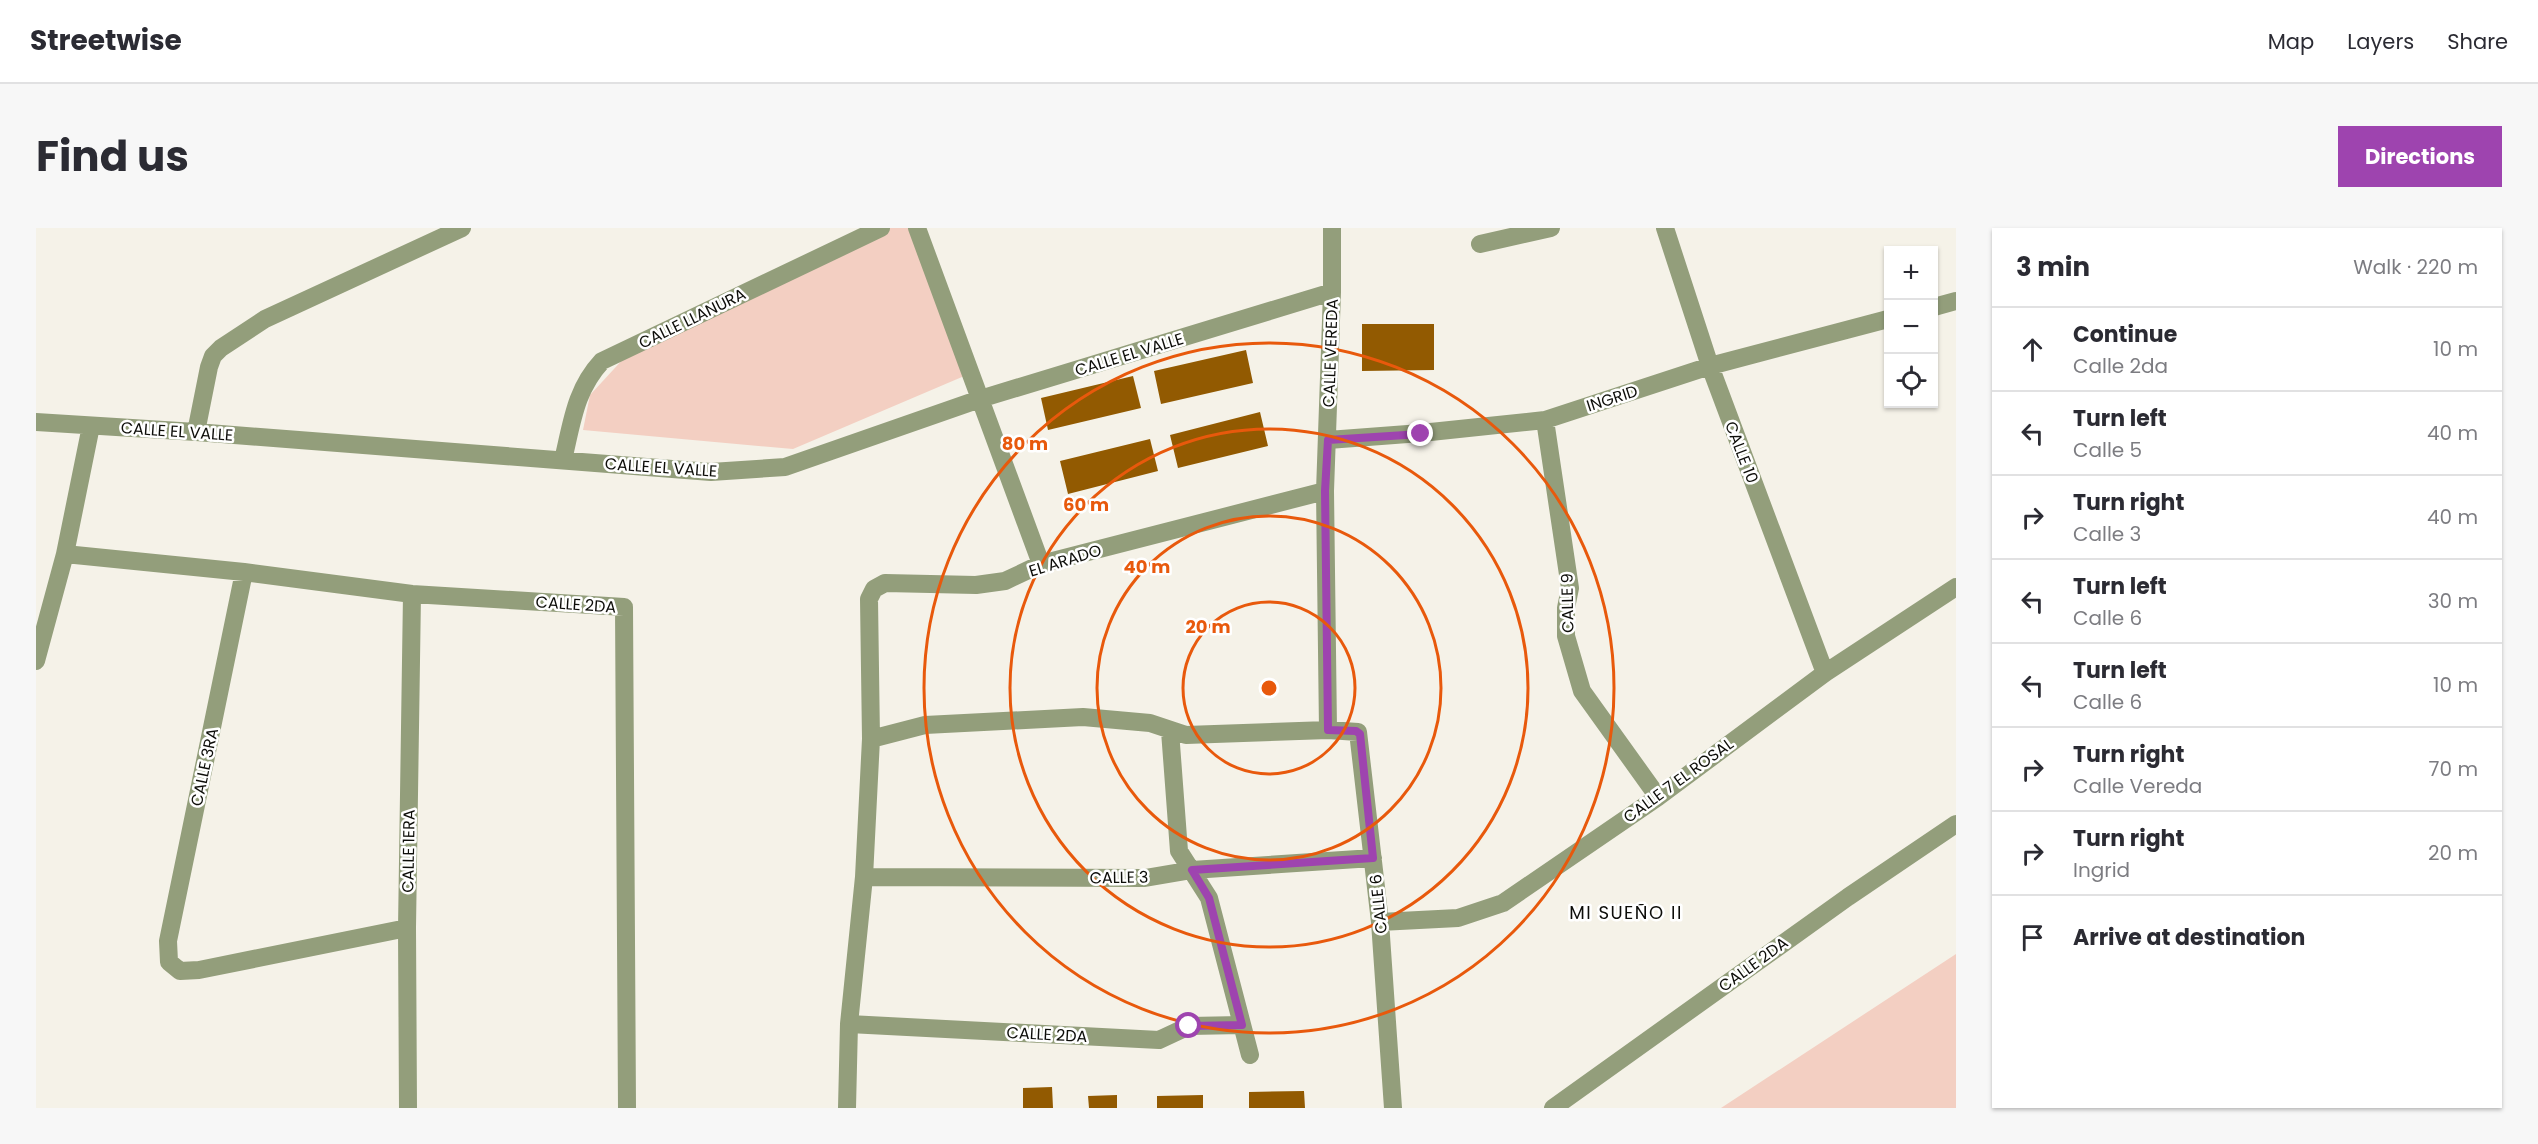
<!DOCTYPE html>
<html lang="en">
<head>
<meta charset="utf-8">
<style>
  body { margin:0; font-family:Poppins,sans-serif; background:#f7f7f7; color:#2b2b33 }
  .controls { position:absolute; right:18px; top:18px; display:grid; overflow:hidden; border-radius:0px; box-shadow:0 2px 4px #0004 }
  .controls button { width:54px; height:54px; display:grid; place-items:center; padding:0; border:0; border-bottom:2px solid #e1e1e2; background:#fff; color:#2b2b33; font:30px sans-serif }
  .stop { position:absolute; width:18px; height:18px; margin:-14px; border:4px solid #9e44af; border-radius:50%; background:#fff }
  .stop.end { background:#9e44af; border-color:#fff; box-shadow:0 2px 6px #0008 }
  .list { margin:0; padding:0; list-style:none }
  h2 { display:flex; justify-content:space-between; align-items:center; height:78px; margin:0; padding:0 24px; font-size:26px }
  h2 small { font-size:20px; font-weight:400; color:#7c7c81 }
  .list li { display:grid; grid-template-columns:39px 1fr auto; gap:18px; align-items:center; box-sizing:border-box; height:84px; padding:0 24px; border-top:2px solid #e1e1e2 }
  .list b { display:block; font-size:22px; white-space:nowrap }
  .list p { margin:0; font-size:20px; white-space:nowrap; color:#7c7c81 }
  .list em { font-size:20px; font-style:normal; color:#7c7c81 }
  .icon { flex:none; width:33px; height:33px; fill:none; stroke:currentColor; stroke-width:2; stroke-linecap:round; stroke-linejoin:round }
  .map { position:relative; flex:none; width:1920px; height:880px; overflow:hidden; border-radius:0px }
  header { display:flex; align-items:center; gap:36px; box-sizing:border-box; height:84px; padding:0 30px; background:#fff; border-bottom:2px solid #e1e1e2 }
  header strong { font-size:28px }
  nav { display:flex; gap:33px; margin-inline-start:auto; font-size:21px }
  .intro { display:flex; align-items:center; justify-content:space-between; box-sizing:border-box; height:144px; padding:0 36px }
  h1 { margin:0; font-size:42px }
  .button { padding:15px 27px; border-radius:0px; background:#9e44af; color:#fff; font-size:21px; font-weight:700 }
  main { display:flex; gap:36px; padding:0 36px }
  aside { flex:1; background:#fff; border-radius:0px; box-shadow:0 2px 4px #0004 }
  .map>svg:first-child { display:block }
  .green { fill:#f3cfc2 }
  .building { fill:#925a01 }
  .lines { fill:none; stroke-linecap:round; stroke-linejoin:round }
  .minor { stroke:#939e7b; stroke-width:18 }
  .route { stroke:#9e44af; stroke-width:8 }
  .ring { fill:none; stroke:#e8590c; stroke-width:3 }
  .labels { text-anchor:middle; stroke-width:5; stroke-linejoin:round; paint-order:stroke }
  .street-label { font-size:16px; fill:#0d0d09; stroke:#fff }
  .neighbourhood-label { font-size:18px; letter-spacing:1.5px; fill:#0d0d09; stroke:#fff }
  .centre { fill:#e8590c; stroke:#fff; stroke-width:3 }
  .ring-label { font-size:18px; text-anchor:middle; font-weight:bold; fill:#e8590c; stroke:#fff; stroke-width:5; stroke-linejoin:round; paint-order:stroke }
</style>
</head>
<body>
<header>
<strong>Streetwise</strong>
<nav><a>Map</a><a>Layers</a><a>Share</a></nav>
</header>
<div class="intro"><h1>Find us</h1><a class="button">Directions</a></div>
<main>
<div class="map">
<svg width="1920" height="880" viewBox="0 0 1920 880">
  <rect width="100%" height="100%" fill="#f5f2e8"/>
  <!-- green -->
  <path class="green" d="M 831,0 L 874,0 L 933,146 L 757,221 L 547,202 L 554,167 L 589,129 Z
    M 1920,726 L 1920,880 L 1685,880 Z"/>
  <!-- building -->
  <path class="building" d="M 1326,96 L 1398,96 L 1398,142 L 1326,143 Z
    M 1210,122 L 1217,155 L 1125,176 L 1118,143 Z
    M 1097,148 L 1105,180 L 1012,202 L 1005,170 Z
    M 1224,184 L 1232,218 L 1142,240 L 1134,207 Z
    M 1114,211 L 1122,243 L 1032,266 L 1024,233 Z
    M 1016,859 L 1017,880 L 987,880 L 987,860 Z
    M 1268,863 L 1269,880 L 1213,880 L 1213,864 Z
    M 1081,867 L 1081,880 L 1053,880 L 1052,868 Z
    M 1167,867 L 1167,880 L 1121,880 L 1121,868 Z"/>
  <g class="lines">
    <!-- minor -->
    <path class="minor" d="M 881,0 L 1005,336
      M 1629,0 L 1674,138 L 1789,445
      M 1444,16 L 1515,0
      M 1898,79 L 1920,73
      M 1509,192 L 1534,360 L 1530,380 L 1530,408 L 1546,463 L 1622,569
      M 0,194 L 160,204 L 675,244 L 749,239 L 944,171 L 1296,64
      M 160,204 L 173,139 L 177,128 L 185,120 L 229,91 L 426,0
      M 1292,212 L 1385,205 L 1509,192 L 1674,138 L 1852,91
      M 527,232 C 536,195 539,162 566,133 L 845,0
      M 29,326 L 208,344 L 376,366 L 588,379 L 591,880
      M 208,344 L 132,713 L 133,734 L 144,743 L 163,742 L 371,700
      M 0,433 L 29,326 L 55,198
      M 1292,502 L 1289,263 L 1296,64 L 1296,0
      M 1134,503 L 1143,623 L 1173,670 L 1214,827
      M 835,511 L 889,497 L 1047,489 L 1114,495 L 1150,507 L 1292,502 L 1322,504 L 1344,694 L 1357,880
      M 828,649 L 1109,650 L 1156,642 L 1337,630
      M 1344,694 L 1422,690 L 1467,675 L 1622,569 L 1789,445 L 1920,359
      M 813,796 L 1123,812 L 1153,798 L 1206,797
      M 372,880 L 371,700 L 376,366
      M 811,880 L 813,796 L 828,649 L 835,511 L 833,371 L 838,361 L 849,355 L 940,357 L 969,353 L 1005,336 L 1289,263
      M 1517,880 L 1812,669 L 1920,596"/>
  </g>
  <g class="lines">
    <!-- route -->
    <path class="route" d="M 1153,798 L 1206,797 L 1173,670 L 1156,642 L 1337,630 L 1324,506 L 1320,503 L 1292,502 L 1289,263 L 1292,212 L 1385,206"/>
  </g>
  <!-- distance rings -->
  <g class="ring">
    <circle cx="1233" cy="460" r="86"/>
    <circle cx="1233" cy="460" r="172"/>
    <circle cx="1233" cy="460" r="259"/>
    <circle cx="1233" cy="460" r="345"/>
  </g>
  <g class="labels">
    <!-- street labels -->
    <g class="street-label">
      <text transform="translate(656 90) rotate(-26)" y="6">CALLE LLANURA</text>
      <text transform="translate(1294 125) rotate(-88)" y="6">CALLE VEREDA</text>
      <text transform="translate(1093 126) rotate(-17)" y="6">CALLE EL VALLE</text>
      <text transform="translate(1576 170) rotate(-18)" y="6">INGRID</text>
      <text transform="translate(141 203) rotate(4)" y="6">CALLE EL VALLE</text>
      <text transform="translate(1706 224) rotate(69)" y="6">CALLE 10</text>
      <text transform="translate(625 239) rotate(4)" y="6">CALLE EL VALLE</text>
      <text transform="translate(1029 332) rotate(-17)" y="6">EL ARADO</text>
      <text transform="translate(1531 375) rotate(-91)" y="6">CALLE 9</text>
      <text transform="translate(540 376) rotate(4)" y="6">CALLE 2DA</text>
      <text transform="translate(168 539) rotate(-78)" y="6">CALLE 3RA</text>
      <text transform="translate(1642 552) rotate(-36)" y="6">CALLE 7 EL ROSAL</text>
      <text transform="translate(372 623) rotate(-89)" y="6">CALLE 1ERA</text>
      <text transform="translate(1083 649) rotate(-1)" y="6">CALLE 3</text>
      <text transform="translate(1342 676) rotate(-96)" y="6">CALLE 6</text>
      <text transform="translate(1717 736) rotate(-36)" y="6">CALLE 2DA</text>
      <text transform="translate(1011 806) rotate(3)" y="6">CALLE 2DA</text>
    </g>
    <!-- neighbourhood labels -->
    <g class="neighbourhood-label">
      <text x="1590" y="691">MI SUEÑO II</text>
    </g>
  </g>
  <circle cx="1233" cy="460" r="9" class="centre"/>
  <g class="ring-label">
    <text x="989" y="222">80 m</text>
    <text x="1050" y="283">60 m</text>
    <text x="1111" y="345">40 m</text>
    <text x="1172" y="405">20 m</text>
  </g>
</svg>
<div class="controls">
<button>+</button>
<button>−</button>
<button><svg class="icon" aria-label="locate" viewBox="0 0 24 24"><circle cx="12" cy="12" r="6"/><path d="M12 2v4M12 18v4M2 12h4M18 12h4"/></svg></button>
</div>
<div class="stop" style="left:1153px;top:798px"></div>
<div class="stop end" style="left:1385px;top:206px"></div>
</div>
<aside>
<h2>3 min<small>Walk · 220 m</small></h2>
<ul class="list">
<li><svg class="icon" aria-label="ahead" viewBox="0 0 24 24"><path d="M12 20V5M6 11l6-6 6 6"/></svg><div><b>Continue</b><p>Calle 2da</p></div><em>10 m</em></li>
<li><svg class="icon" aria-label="left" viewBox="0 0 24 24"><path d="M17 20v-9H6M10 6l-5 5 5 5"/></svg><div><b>Turn left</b><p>Calle 5</p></div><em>40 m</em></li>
<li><svg class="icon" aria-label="right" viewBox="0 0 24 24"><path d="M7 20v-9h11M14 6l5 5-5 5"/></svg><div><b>Turn right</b><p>Calle 3</p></div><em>40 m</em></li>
<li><svg class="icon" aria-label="left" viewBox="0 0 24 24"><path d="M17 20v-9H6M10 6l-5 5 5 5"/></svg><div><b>Turn left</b><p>Calle 6</p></div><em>30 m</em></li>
<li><svg class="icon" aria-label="left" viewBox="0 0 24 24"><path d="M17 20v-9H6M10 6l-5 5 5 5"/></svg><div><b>Turn left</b><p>Calle 6</p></div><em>10 m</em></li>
<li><svg class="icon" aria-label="right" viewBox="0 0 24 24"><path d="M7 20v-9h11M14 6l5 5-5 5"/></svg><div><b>Turn right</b><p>Calle Vereda</p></div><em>70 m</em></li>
<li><svg class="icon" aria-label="right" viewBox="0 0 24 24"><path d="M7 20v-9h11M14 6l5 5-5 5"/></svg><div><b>Turn right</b><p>Ingrid</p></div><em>20 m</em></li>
<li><svg class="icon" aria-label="arrive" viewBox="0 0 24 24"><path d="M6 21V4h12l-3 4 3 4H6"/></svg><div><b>Arrive at destination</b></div></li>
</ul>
</aside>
</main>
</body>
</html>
